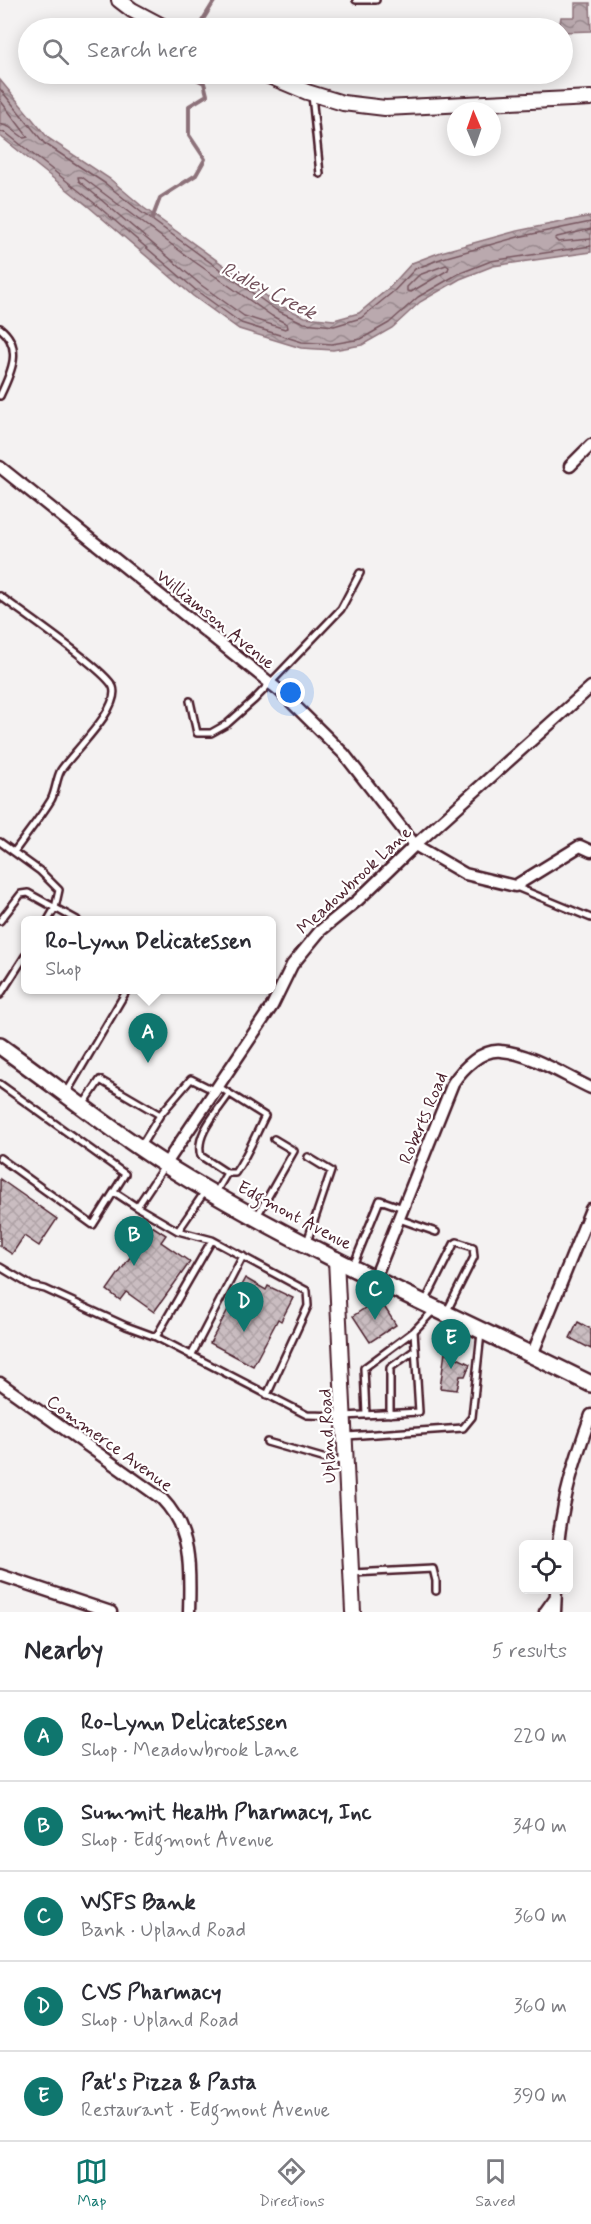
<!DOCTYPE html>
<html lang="en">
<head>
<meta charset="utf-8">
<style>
  body { margin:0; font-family:Mynerve,sans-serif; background:#f7f7f7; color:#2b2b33 }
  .controls { position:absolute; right:18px; bottom:18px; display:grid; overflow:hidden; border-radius:9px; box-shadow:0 3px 15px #0003 }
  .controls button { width:54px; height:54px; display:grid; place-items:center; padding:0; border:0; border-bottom:2px solid #e1e1e2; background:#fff; color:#2b2b33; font:30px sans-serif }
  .compass { position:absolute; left:447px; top:102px; width:54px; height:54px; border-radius:50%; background:#fff; box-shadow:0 3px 15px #0003; rotate:358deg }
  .you { position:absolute; left:291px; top:693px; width:21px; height:21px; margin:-15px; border:4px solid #fff; border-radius:50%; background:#1a73e8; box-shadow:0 0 0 9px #1a73e833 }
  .badge { display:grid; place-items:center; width:39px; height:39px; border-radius:50%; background:#0f766e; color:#fff; font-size:20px; font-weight:700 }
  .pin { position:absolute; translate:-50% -50px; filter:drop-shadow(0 2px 3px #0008) }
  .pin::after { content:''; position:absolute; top:32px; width:21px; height:18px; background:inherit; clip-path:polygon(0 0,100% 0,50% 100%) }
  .popup { position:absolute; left:21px; top:916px; width:255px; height:78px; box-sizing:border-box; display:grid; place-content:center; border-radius:9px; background:#fff; filter:drop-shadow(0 2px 4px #0005); font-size:20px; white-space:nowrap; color:#7c7c81 }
  .popup b { font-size:22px; color:#2b2b33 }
  .popup::after { content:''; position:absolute; left:50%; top:100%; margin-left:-12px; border:12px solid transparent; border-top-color:#fff }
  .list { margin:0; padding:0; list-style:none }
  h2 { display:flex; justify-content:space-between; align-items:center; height:78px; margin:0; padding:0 24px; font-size:26px }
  h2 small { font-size:20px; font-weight:400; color:#7c7c81 }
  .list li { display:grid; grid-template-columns:39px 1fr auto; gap:18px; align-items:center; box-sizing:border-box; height:90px; padding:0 24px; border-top:2px solid #e1e1e2 }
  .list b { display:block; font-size:22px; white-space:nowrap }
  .list p { margin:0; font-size:20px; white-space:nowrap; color:#7c7c81 }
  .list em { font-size:20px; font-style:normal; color:#7c7c81 }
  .icon { flex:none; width:33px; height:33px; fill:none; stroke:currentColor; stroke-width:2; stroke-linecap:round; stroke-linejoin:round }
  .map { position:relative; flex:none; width:591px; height:1612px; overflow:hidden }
  .search { position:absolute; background:#fff; box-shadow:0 3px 15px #0003; left:18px; right:18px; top:18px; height:66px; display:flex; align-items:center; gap:15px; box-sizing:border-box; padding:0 21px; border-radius:33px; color:#7c7c81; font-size:22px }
  .sheet { height:528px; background:#fff }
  nav { display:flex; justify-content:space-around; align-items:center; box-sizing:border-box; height:84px; border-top:2px solid #e1e1e2; background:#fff; font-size:16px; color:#7c7c81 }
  nav a { display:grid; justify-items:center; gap:3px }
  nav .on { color:#0f766e }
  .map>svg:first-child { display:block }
  .water { fill:url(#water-waves); stroke:#8d727a; stroke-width:1.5 }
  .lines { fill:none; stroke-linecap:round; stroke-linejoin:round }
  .shore { stroke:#77565f; stroke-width:1.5 }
  .stream { stroke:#8d727a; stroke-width:4 }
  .building { fill:url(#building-cross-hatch); stroke:#4a1f2b; stroke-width:1.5 }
  .lane-casing { stroke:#4a1f2b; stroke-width:10 }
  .street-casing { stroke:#4a1f2b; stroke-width:15 }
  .secondary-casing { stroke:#4a1f2b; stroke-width:18 }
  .primary-casing { stroke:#4a1f2b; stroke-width:20 }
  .lane { stroke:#fff; stroke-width:5 }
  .street { stroke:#fff; stroke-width:10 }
  .secondary { stroke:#fff; stroke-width:14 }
  .primary { stroke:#fff; stroke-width:15 }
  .labels { text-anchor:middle; stroke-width:4.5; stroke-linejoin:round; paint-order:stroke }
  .street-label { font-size:18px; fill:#4a1f2b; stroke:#fff }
  .water-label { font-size:20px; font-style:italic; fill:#714f59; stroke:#fff }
</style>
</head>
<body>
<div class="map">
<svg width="591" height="1612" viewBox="0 0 591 1612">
  <defs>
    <pattern id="water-waves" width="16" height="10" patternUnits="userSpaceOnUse" patternTransform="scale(1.5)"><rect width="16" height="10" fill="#baa9ae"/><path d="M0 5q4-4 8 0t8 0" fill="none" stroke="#99898e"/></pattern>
    <pattern id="building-cross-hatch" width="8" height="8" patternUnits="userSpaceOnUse" patternTransform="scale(1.5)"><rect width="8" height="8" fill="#cabdc1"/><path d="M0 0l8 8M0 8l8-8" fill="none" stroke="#afa2a6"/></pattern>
  </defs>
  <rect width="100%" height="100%" fill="#f4f2f2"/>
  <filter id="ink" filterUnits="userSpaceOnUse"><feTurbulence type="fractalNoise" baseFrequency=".0167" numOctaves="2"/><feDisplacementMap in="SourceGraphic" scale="12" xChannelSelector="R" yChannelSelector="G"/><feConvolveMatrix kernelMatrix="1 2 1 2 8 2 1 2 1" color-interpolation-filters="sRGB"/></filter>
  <g filter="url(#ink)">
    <!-- water -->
    <path class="water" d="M 575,3 L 590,3 L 591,31 L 563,32 L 562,28 L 559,28 L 561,17 L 575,17 Z
      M 0,80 L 48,138 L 110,179 L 144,208 L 279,305 L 305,317 L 334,320 L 359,313 L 390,287 L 412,263 L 441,252 L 517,231 L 591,216 L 591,252 L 493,266 L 460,279 L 420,302 L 392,328 L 362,345 L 333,350 L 301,348 L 239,329 L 193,296 L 89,207 L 0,136 Z"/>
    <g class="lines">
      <!-- shore -->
      <path class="shore" d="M 0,89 L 44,143 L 106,184 L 141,212 L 276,310 L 304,323 L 334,326 L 361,318 L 394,291 L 415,269 L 443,258 L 518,237 L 591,222
        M 0,100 L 28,137 L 24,138 L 9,127 L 0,124
        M 0,132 L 6,133 L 93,202 L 197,291 L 241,323 L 302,342 L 332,344 L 361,339 L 389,323 L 418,297 L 458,274 L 491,261 L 591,246
        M 78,177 L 82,177 L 192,260 L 272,316 L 287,324 L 288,328 L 285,329 L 244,316 L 201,285 L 79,181 Z
        M 591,229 L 557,237 L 555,239 L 558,242 L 591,239
        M 446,265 L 449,267 L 448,270 L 411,292 L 407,291 L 407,287 L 419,275 Z"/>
      <!-- stream -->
      <path class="stream" d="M 199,26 L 215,0
        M 152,219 L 160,198 L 196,175 L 205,159 L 189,135 L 189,106 L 207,95 L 204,83 L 187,74"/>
    </g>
    <!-- building -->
    <path class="building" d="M 0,1179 L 57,1219 L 39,1246 L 24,1236 L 12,1254 L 0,1246 Z
      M 152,1226 L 166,1235 L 161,1242 L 190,1262 L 154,1312 L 126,1292 L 120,1300 L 107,1290 Z
      M 245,1278 L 266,1290 L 268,1286 L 293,1298 L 281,1321 L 278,1319 L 253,1366 L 210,1343 Z
      M 377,1300 L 378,1302 L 380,1300 L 396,1325 L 370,1342 L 353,1316 Z
      M 578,1322 L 591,1329 L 591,1349 L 570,1338 Z
      M 445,1352 L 470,1364 L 465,1376 L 460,1376 L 457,1390 L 440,1388 Z"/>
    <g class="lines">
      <defs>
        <path id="lane" d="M 356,0 L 376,0
          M 312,95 L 320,174
          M 0,328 C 24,347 11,373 0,396
          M 0,596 C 20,611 106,670 113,687 C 121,708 73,752 61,770 C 56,779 56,791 51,800 C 40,818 26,835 14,852
          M 190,701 L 197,733 L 211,733 L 227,724 L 254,700 L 341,609 L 360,573
          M 0,842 L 40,871 L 59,890 L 55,908 L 48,920
          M 516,887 L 591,918
          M 0,921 L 21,894 L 28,893 L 77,920
          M 0,995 L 25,956
          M 0,1084 L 125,1174 L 93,1225 L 0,1158
          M 219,1087 L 265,1116 C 255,1136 248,1154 235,1173 L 227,1173 L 201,1156 C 194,1135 218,1111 229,1094
          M 67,1092 L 127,990
          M 83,1105 L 100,1080 L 160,1115 L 141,1146
          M 160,1115 L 191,1079 L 215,1091
          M 165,1165 L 137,1207 L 178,1231 L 212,1240
          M 114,1192 L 137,1207
          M 216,1192 L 227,1173
          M 257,1216 L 294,1151 L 274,1139
          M 399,1219 L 436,1232
          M 178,1231 L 206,1190
          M 307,1242 L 331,1171 L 308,1157
          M 353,1266 L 380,1200 L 403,1208
          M 0,1267 L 32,1286 L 45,1289 L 126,1326 L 156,1337 L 307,1415 L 344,1416 L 419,1412 L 414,1331 L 433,1311
          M 425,1302 L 454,1244 L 457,1242 L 473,1247 L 474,1257 L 447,1311
          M 156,1337 L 212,1240 L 307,1291 L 308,1306 L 267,1395
          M 191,1356 L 243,1256
          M 390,1414 L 390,1368 L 415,1350
          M 366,1415 L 364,1368 L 414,1331
          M 347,1436 L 463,1428 L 472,1417 L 481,1333
          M 267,1442 L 326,1459 L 344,1461
          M 352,1573 L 433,1569 L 436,1581 L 436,1591"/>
        <path id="street" d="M 570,466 L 591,445
          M 0,467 L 280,691 L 344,754 L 415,845 L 465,874 L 515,886 L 580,846 L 591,851
          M 165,1165 L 272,1006 L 292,965 L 320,931 L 358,900 L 415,845 L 591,687
          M 375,1278 L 453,1083 C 463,1068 482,1049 501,1051 C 530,1053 565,1076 591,1088
          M 532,1355 L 591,1209
          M 0,1383 L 162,1499 C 193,1531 190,1571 189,1612
          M 558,1544 C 563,1497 575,1459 591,1415
          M 0,1575 L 111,1612
          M 545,1612 L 555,1598
          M 555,1612 L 556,1590"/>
        <path id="secondary" d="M 119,0 L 132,10 L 166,28
          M 264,74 L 307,92 L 343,103 L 385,108 L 591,98
          M 336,1259 L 353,1612"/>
        <path id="primary" d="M 0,1046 C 63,1091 123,1140 190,1180 C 318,1257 457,1317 591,1384"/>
      </defs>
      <!-- lane casing -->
      <use href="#lane" class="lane-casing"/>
      <!-- street casing -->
      <use href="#street" class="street-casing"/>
      <!-- secondary casing -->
      <use href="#secondary" class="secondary-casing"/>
      <!-- primary casing -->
      <use href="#primary" class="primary-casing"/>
      <!-- lane -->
      <use href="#lane" class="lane"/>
      <!-- street -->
      <use href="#street" class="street"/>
      <!-- secondary -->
      <use href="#secondary" class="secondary"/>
      <!-- primary -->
      <use href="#primary" class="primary"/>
    </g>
  </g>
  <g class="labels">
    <!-- street labels -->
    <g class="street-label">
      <text transform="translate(216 619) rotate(39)" y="6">Williamson Avenue</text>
      <text transform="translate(354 880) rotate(-43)" y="6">Meadowbrook Lane</text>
      <text transform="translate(423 1118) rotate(-67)" y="6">Roberts Road</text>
      <text transform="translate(295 1215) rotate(28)" y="6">Edgmont Avenue</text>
      <text transform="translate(327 1436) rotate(-93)" y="6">Upland Road</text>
      <text transform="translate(110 1443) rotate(36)" y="6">Commerce Avenue</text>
    </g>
    <!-- water labels -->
    <g class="water-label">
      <text transform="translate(269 290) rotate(27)" y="7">Ridley Creek</text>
    </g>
  </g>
</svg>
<div class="controls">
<button><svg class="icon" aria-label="locate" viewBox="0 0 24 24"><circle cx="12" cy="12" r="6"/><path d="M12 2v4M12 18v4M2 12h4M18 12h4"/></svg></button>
</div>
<svg class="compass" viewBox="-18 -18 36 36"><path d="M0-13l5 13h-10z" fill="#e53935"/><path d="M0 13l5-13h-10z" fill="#7c7c81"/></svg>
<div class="you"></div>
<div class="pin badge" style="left:148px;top:1063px">A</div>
<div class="popup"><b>Ro-Lynn Delicatessen</b>Shop</div>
<div class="pin badge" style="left:134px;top:1266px">B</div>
<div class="pin badge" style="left:375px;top:1320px">C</div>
<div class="pin badge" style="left:244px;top:1332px">D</div>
<div class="pin badge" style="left:451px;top:1369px">E</div>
<div class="search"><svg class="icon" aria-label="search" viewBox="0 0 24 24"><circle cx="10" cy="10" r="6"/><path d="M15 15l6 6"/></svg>Search here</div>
</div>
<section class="sheet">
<h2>Nearby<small>5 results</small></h2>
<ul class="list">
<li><span class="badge">A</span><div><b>Ro-Lynn Delicatessen</b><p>Shop · Meadowbrook Lane</p></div><em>220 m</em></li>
<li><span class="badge">B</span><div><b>Summit Health Pharmacy, Inc</b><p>Shop · Edgmont Avenue</p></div><em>340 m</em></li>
<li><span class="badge">C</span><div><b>WSFS Bank</b><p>Bank · Upland Road</p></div><em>360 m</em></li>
<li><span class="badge">D</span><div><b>CVS Pharmacy</b><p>Shop · Upland Road</p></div><em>360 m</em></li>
<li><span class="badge">E</span><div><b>Pat's Pizza &amp; Pasta</b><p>Restaurant · Edgmont Avenue</p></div><em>390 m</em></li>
</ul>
</section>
<nav>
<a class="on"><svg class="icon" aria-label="map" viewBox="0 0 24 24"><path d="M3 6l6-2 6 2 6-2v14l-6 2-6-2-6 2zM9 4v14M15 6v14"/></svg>Map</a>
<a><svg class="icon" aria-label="directions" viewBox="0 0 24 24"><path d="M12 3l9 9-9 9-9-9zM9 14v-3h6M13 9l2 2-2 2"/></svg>Directions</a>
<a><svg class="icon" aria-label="saved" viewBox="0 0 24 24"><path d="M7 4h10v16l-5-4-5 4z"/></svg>Saved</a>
</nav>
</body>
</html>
